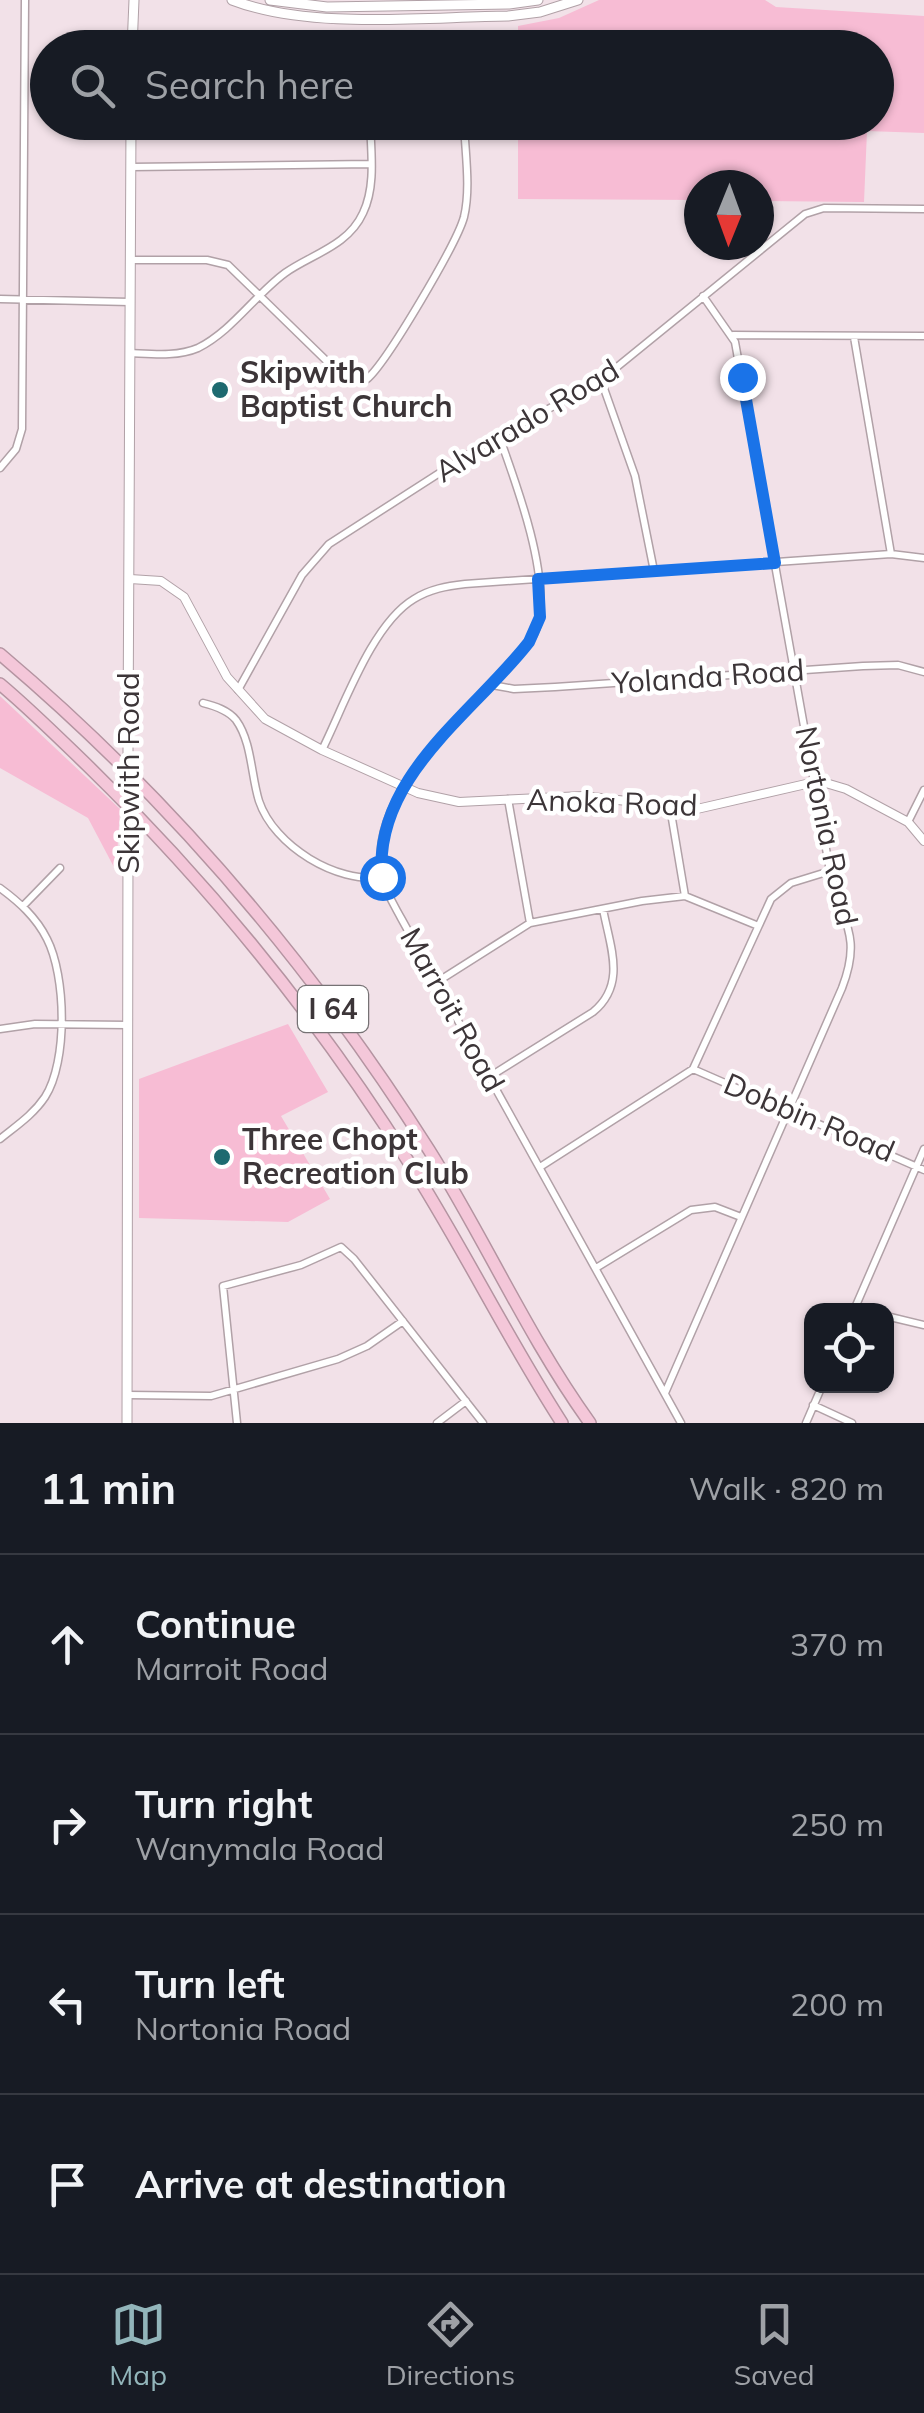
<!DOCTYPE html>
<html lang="en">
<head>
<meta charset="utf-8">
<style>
  body { margin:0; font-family:Mulish,sans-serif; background:#242831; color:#f1f3f6 }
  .controls { position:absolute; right:30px; bottom:30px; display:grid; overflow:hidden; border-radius:20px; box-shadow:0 2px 8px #0004 }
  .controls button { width:90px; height:90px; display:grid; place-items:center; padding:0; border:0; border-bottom:2px solid #363941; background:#171b24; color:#f1f3f6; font:50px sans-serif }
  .compass { position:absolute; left:684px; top:170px; width:90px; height:90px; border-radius:50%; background:#171b24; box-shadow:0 2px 8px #0004; rotate:181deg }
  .stop { position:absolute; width:30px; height:30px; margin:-22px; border:8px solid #1a73e8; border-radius:50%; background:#fff }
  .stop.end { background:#1a73e8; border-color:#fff; box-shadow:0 2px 10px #0008 }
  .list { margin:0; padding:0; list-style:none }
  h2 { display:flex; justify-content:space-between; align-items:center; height:130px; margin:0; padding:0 40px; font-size:42px }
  h2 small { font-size:32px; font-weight:400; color:#9ea1a6 }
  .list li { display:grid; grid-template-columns:65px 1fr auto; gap:30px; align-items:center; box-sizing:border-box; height:180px; padding:0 40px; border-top:2px solid #363941 }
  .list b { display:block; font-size:38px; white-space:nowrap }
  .list p { margin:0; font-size:32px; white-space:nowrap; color:#9ea1a6 }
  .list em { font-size:32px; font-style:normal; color:#9ea1a6 }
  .icon { flex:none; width:55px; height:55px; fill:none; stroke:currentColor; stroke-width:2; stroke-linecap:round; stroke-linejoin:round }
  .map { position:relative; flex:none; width:924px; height:1423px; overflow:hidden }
  .search { position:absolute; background:#171b24; box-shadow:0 2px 8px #0004; left:30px; right:30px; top:30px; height:110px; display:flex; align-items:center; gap:25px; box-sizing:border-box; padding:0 35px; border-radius:55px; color:#9ea1a6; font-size:38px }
  .sheet { height:850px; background:#171b24 }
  nav { display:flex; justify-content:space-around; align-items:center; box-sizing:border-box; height:140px; border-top:2px solid #363941; background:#171b24; font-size:28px; color:#9ea1a6 }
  nav a { display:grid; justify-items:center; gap:5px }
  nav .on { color:#92b5ba }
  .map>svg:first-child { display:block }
  .green { fill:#f7bcd4 }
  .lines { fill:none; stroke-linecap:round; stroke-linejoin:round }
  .minor-casing { stroke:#b1a1a7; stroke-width:9 }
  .tertiary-casing { stroke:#b1a1a7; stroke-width:10 }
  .secondary-casing { stroke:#b1a1a7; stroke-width:11 }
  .motorway-casing { stroke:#b494a1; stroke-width:14 }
  .minor { stroke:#fff; stroke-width:6 }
  .tertiary { stroke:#fff; stroke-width:8 }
  .secondary { stroke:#fff; stroke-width:9 }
  .motorway { stroke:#f4c7d9; stroke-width:11 }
  .secondary-bridge-casing { stroke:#b1a1a7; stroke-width:11; stroke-linecap:butt }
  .secondary-bridge { stroke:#fff; stroke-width:9 }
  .route { stroke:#1a73e8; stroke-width:12 }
  .poi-dot { fill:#1e6a70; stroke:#fff; stroke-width:4 }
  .labels { text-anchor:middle; stroke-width:9; stroke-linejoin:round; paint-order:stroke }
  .shield { fill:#fff; stroke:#767274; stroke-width:2.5 }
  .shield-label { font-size:28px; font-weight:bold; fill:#3c3538 }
  .poi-label { font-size:30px; font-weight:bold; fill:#3c3538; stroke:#fff; text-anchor:start }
  .street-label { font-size:30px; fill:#3c3538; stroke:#fff }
</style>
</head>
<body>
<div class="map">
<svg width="924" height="1423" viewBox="0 0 924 1423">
  <rect width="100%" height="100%" fill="#f2e1e8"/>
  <!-- green -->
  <path class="green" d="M 599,0 L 765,0 L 776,7 L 924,16 L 924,133 L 867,131 L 864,202 L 759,201 L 759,185 L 699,185 L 699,200 L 518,199 L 518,123 L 876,122 L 876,48 L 518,47 L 518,26 L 559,18 Z
    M 0,696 L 120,809 L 116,871 L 88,818 L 0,768 Z
    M 288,1024 L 328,1092 L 281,1116 L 330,1199 L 288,1222 L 139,1218 L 139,1079 Z"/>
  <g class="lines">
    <defs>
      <path id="minor" d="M 131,167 L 371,164
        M 130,260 L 207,260 L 228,265 L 341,375 L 354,381 L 367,379 C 387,362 457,243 464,217 C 471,188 465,152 464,122
        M 0,299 L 130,302
        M 733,335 L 924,336
        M 854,337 L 891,554
        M 130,353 C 152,354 177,357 198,348 C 232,331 255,295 285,273 C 312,254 348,246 363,213 C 376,186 371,152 370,122
        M 601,380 L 635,476 L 654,571
        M 499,436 C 516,483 550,574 538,623 C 534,642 516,658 503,672 C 456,725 367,797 382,876 C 385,891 394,905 401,918 L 681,1423
        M 0,468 L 16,449 L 22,429 L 25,0
        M 492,685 L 514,689 L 555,687 L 863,666 L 898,665 L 924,672
        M 238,690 L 302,575 L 329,544 L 483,445 L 601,380 L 805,214 L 824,208 L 924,209
        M 203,703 C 215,706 228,710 236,720 C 252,742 251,776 259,801 C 274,846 337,884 382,877
        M 322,750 C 344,706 372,624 414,599 C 430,589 447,586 465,584 L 891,554 L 924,558
        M 508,799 L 530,923
        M 670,807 L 685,896
        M 908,822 L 924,790
        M 0,888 C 19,902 36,917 47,939 C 66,976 68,1061 45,1097 C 33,1115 16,1126 0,1139
        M 23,906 L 60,868
        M 437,982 L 530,923 L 642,901 L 685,896 L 756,925
        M 0,1029 L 35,1024 L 128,1025
        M 693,1069 L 924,1170
        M 489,1077 L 593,1012 C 627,984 610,947 603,909
        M 540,1167 L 693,1069 L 771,899 L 791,883 L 830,871
        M 596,1268 L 691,1210 L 715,1207 L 741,1217
        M 854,1310 L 924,1149
        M 886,1316 L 924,1325
        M 665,1393 L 842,988 C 863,934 841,921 830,871 L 735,342 L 703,296
        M 128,1395 L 211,1396 L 338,1359 L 367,1346 L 403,1321
        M 813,1405 L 852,1423
        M 237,1423 L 223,1286 L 301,1265 L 341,1247 L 354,1259 L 483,1423
        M 437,1423 L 466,1401
        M 806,1423 L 822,1386"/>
      <path id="tertiary" d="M 130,579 L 161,581 L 184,597 L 227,677 L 265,719 L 322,750 L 418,793 L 459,802 L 583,796 L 697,809 L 819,781 L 846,789 L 908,822 L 924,841"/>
      <path id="secondary" d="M 232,0 C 310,30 423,17 508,16 L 540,12 L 578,0
        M 270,0 L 327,7 L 509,4 L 538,0
        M 132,48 L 134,0
        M 128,737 L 131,122
        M 127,1423 L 128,840"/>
      <path id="motorway" d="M 0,654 C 168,796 311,964 429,1150 C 485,1239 528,1337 590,1423
        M 0,684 C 31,710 60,739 89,767 C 211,886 317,1017 408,1161 C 463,1247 507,1338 562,1423"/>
    </defs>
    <!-- minor casing -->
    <use href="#minor" class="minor-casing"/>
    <!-- tertiary casing -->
    <use href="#tertiary" class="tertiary-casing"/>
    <!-- secondary casing -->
    <use href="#secondary" class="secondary-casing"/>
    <!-- motorway casing -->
    <use href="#motorway" class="motorway-casing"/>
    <!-- minor -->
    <use href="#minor" class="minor"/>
    <!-- tertiary -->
    <use href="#tertiary" class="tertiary"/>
    <!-- secondary -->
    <use href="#secondary" class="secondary"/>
    <!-- motorway -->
    <use href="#motorway" class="motorway"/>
    <defs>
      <path id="secondary-bridge" d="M 128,840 L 128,737"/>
    </defs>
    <!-- secondary-bridge casing -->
    <use href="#secondary-bridge" class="secondary-bridge-casing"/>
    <!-- secondary-bridge -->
    <use href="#secondary-bridge" class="secondary-bridge"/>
  </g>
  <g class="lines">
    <!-- route -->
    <path class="route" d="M 382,877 C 373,777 474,713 529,642 L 540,617 L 538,579 L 775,563 L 742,377"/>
  </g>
  <!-- markers -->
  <g class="poi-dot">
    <circle cx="220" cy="390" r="10"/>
    <circle cx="222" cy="1157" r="10"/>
  </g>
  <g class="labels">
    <!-- shield labels -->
    <rect class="shield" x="298" y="986" width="70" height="46" rx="8"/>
    <g class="shield-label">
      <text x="333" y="1019">I 64</text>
    </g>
    <!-- poi labels -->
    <g class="poi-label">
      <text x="240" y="383">Skipwith<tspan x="240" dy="34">Baptist Church</tspan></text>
      <text x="242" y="1150">Three Chopt<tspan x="242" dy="34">Recreation Club</tspan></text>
    </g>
    <!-- street labels -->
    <g class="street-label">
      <text transform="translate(527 421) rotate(-31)" y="10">Alvarado Road</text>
      <text transform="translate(708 677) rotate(-4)" y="10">Yolanda Road</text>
      <text transform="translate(129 773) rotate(-90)" y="10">Skipwith Road</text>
      <text transform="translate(612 803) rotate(2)" y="10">Anoka Road</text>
      <text transform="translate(826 826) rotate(78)" y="10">Nortonia Road</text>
      <text transform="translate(452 1010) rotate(61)" y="10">Marroit Road</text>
      <text transform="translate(809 1118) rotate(23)" y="10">Dobbin Road</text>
    </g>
  </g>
</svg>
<div class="controls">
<button><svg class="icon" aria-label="locate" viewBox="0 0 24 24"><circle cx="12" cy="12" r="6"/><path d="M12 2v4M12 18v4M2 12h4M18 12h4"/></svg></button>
</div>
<svg class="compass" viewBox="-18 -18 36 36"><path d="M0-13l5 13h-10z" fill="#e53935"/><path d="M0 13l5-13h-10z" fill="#9ea1a6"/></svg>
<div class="stop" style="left:382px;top:877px"></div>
<div class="stop end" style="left:742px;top:377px"></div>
<div class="search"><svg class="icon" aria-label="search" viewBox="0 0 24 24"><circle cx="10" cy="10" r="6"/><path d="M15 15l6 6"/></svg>Search here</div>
</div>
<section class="sheet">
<h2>11 min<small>Walk · 820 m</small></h2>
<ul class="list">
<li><svg class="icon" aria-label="ahead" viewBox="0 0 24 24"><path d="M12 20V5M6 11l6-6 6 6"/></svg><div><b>Continue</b><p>Marroit Road</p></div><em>370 m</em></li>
<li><svg class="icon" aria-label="right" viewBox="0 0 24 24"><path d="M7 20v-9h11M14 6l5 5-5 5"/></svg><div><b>Turn right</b><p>Wanymala Road</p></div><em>250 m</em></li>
<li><svg class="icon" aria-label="left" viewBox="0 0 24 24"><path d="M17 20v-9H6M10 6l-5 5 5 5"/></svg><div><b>Turn left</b><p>Nortonia Road</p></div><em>200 m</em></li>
<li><svg class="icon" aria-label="arrive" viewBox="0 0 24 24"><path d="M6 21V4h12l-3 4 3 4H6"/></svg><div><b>Arrive at destination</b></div></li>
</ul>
</section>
<nav>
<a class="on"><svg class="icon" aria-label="map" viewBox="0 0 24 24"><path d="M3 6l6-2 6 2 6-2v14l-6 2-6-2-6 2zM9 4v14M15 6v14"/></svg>Map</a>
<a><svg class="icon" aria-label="directions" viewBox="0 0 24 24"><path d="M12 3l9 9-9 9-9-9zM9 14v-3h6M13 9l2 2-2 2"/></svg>Directions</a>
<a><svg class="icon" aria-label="saved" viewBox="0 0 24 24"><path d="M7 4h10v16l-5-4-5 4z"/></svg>Saved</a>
</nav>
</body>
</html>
